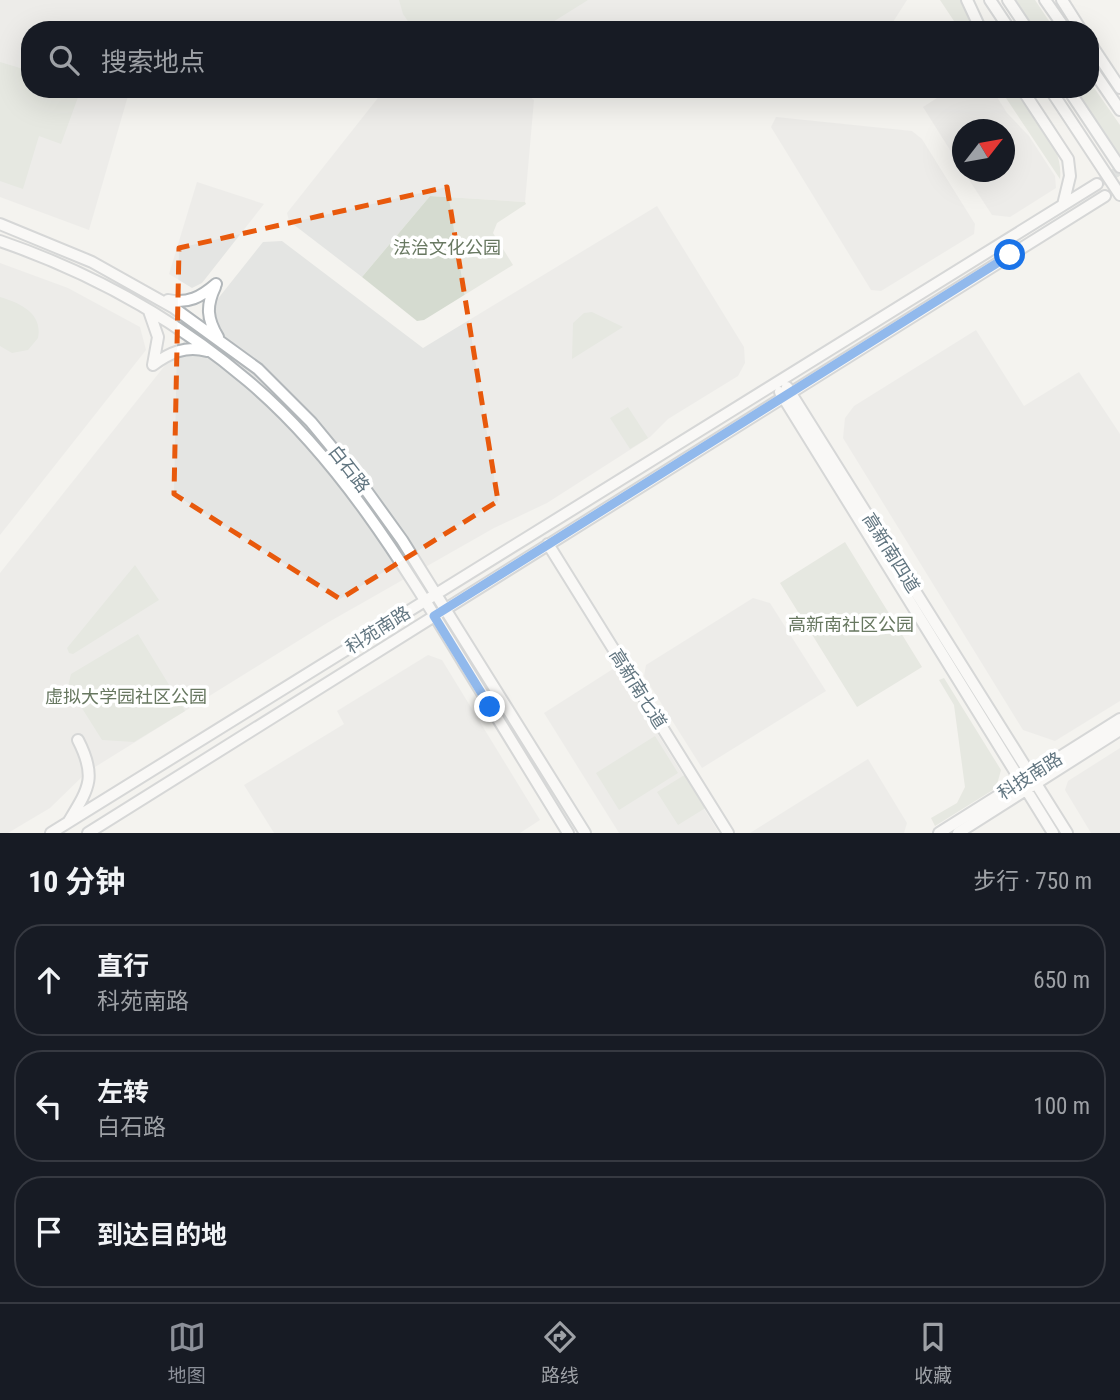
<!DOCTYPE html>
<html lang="zh">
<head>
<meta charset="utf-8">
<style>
  body { margin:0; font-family:"Roboto Condensed","Noto Sans SC",sans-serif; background:#242831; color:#f1f3f6 }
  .compass { position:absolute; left:952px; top:119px; width:63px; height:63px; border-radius:50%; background:#171b24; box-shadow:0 7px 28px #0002; rotate:59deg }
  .stop { position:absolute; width:21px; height:21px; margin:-16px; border:5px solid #1a73e8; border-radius:50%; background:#fff }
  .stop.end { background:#1a73e8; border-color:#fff; box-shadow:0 2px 7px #0008 }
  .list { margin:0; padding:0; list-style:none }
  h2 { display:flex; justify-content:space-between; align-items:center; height:91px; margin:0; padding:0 28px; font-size:30px }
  h2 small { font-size:23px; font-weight:400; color:#9ea1a6 }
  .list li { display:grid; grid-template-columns:46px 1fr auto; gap:21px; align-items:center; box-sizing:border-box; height:112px; margin:0 14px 14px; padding:0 14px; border:2px solid #363941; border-radius:28px }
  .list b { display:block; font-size:26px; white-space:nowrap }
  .list p { margin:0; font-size:23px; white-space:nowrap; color:#9ea1a6 }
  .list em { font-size:23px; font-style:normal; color:#9ea1a6 }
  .icon { flex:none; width:38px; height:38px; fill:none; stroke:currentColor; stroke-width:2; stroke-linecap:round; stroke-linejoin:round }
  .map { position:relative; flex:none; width:1120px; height:833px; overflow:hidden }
  .search { position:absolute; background:#171b24; box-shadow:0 7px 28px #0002; left:21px; right:21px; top:21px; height:77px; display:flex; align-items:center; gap:18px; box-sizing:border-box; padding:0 24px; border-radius:28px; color:#9ea1a6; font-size:26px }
  .sheet { height:469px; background:#171b24 }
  nav { display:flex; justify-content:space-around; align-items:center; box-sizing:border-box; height:98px; border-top:2px solid #363941; background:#171b24; font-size:19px; color:#9ea1a6 }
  nav a { display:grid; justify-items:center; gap:4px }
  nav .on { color:#8c9099 }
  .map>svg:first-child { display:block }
  .built { fill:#e4e5e3 }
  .green { fill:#d5dbd0 }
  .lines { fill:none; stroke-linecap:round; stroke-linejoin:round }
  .major-tunnel { stroke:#c8cece; stroke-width:10; stroke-dasharray:10 5; stroke-linecap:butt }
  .major-casing { stroke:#b2b7ba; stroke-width:14 }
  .major { stroke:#fff; stroke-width:10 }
  .route { stroke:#1a73e8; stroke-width:9 }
  .marked { fill:none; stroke:#e8590c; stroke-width:5; stroke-dasharray:14 9; stroke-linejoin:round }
  .labels { text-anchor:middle; stroke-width:7; stroke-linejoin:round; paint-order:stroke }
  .park-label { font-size:18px; fill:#687861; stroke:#fff }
  .street-label { font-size:18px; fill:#627681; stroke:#fff }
</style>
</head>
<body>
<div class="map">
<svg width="1120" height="833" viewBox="0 0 1120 833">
  <rect width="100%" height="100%" fill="#f4f3ef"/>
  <!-- built -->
  <path class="built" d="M 0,0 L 907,0 L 893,22 L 885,30 L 30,30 L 30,89 L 130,89 L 89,230 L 0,197 Z
    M 385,89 L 453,89 L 530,97 L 534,100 L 525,202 L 430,196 L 362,277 L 289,221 L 287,213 Z
    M 951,89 L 992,89 L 1007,113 L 1029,136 L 1055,176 L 1056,188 L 1010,217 L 992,215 L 964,172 L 1004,172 L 1004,130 L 962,130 L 962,169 L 923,107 Z
    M 776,117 L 912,131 L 922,139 L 975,224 L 974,234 L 881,291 L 871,290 L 771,127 Z
    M 197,182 L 264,204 L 202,283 L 192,288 L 169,274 Z
    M 657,206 L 744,347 L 745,363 L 738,376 L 668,419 L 650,437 L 547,503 L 494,528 L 327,623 L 87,772 L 50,808 L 8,833 L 0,833 L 0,573 L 263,242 L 282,241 L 423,348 Z
    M 0,263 L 68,288 L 140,327 L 146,350 L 0,535 Z
    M 976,330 L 1024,406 L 1079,372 L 1120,434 L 1120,701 L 1055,741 L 1023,730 L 843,438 L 845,418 L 854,406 Z
    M 753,598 L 770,603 L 826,691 L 702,768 L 644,676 L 646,665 Z
    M 428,655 L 442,660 L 540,820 L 520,833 L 274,833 L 244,785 L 344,724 L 337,711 Z
    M 616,667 L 719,833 L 619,833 L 544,713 Z
    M 1120,748 L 1120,833 L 1091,833 L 1065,790 L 1068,781 Z
    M 868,759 L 907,823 L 904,833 L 750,833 Z"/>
  <!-- green -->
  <path class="green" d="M 399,0 L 588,0 L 540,30 L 414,30 L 403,14 Z
    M 940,0 L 967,0 L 978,30 L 960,30 Z
    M 1016,0 L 1035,0 L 1055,30 L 1035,30 Z
    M 0,62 L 30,71 L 30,89 L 81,89 L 61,144 L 39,136 L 23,189 L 0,181 Z
    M 1090,82 L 1120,125 L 1120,156 L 1075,89 L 1090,89 Z
    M 1000,89 L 1016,89 C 1034,115 1064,146 1060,179 Z
    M 430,196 L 525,202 L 526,204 L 497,223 L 493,233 L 513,265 L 424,320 L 417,321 L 362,277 Z
    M 0,297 C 20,303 43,313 38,338 L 28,350 L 12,353 L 0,346 Z
    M 592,312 L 623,327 L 572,359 L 573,323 L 584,313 Z
    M 628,407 L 648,438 L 630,449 L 610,418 Z
    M 845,542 L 922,667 L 857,707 L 780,583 Z
    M 135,565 L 159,600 L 73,654 L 69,653 L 67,648 Z
    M 138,634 L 185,711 L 134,742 L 102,740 L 68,686 L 71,674 Z
    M 944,678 L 1001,770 L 996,788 L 935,826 L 931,818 L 957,803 L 965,787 L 954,705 L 939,680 Z
    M 655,736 L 678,773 L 619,810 L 596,773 Z
    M 686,774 L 707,807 L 678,825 L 657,792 Z"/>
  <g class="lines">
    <!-- major-tunnel -->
    <path class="major-tunnel" d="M 1097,184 L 1120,170"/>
    <defs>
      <path id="major" d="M 967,0 L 981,30
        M 990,0 L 1010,30
        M 1008,0 L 1028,30
        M 1045,0 L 1066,30
        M 1062,0 L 1081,30
        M 1090,43 L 1120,88
        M 1090,66 L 1120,110
        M 1022,89 L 1068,159 L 1070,176 L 1063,205
        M 1050,89 L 1120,195
        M 1068,89 L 1120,167
        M 0,224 L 92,262 L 174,308 L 258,369 L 311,422 L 358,479 L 402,540 L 585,833
        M 0,241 C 90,272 175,319 248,381 C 338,457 402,562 463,662 C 498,719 533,776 568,833
        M 215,287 C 206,306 207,319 218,337
        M 168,300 C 188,304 201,297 216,284
        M 149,311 L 158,337 L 153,365
        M 153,365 C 169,353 186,345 207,351
        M 787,387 L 1067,833
        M 780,392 L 1053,833
        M 548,544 L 728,833
        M 69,821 C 89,788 97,777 78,740
        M 51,833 L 1097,184
        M 88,833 L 1105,196
        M 939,833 L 1120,719
        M 958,833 L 1120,730"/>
    </defs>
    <!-- major casing -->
    <use href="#major" class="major-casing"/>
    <!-- major -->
    <use href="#major" class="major"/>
  </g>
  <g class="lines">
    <!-- route -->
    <path class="route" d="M 490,707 L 434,616 L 1010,255"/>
  </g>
  <!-- marked area -->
  <path d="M0 0H1120V833H0ZM 447,187 L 498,501 L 340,599 L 174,494 L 179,248 Z" fill="#f4f3ef" fill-opacity=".55" fill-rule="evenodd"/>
  <path class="marked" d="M 447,187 L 498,501 L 340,599 L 174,494 L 179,248 Z"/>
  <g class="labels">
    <!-- park labels -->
    <g class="park-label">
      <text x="447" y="254">法治文化公园</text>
      <text x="851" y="631">高新南社区公园</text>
      <text x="126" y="703">虚拟大学园社区公园</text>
    </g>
    <!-- street labels -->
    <g class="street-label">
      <text transform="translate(349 469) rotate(52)" y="6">白石路</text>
      <text transform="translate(891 553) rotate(58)" y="6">高新南四道</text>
      <text transform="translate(378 630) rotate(-32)" y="6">科苑南路</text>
      <text transform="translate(638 689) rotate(58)" y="6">高新南七道</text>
      <text transform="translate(1030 776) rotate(-32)" y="6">科技南路</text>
    </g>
  </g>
</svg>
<svg class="compass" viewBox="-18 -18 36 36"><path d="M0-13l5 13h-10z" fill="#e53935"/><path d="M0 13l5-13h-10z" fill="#9ea1a6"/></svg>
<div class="stop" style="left:1010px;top:255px"></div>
<div class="stop end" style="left:490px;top:707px"></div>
<div class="search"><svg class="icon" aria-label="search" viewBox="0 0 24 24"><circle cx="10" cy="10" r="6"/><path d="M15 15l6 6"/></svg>搜索地点</div>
</div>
<section class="sheet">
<h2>10 分钟<small>步行 · 750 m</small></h2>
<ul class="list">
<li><svg class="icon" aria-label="ahead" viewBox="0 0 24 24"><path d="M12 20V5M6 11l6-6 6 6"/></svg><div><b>直行</b><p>科苑南路</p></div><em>650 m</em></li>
<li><svg class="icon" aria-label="left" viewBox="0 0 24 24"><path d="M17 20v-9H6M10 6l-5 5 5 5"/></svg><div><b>左转</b><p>白石路</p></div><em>100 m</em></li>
<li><svg class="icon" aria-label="arrive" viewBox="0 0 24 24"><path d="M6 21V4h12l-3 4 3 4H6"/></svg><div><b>到达目的地</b></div></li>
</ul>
</section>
<nav>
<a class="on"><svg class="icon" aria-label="map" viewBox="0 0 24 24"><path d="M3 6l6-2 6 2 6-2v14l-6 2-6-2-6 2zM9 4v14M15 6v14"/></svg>地图</a>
<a><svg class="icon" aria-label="directions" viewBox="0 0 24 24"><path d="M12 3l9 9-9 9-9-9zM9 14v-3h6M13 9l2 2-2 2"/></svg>路线</a>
<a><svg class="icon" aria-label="saved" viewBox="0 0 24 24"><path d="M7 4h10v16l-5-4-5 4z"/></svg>收藏</a>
</nav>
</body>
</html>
